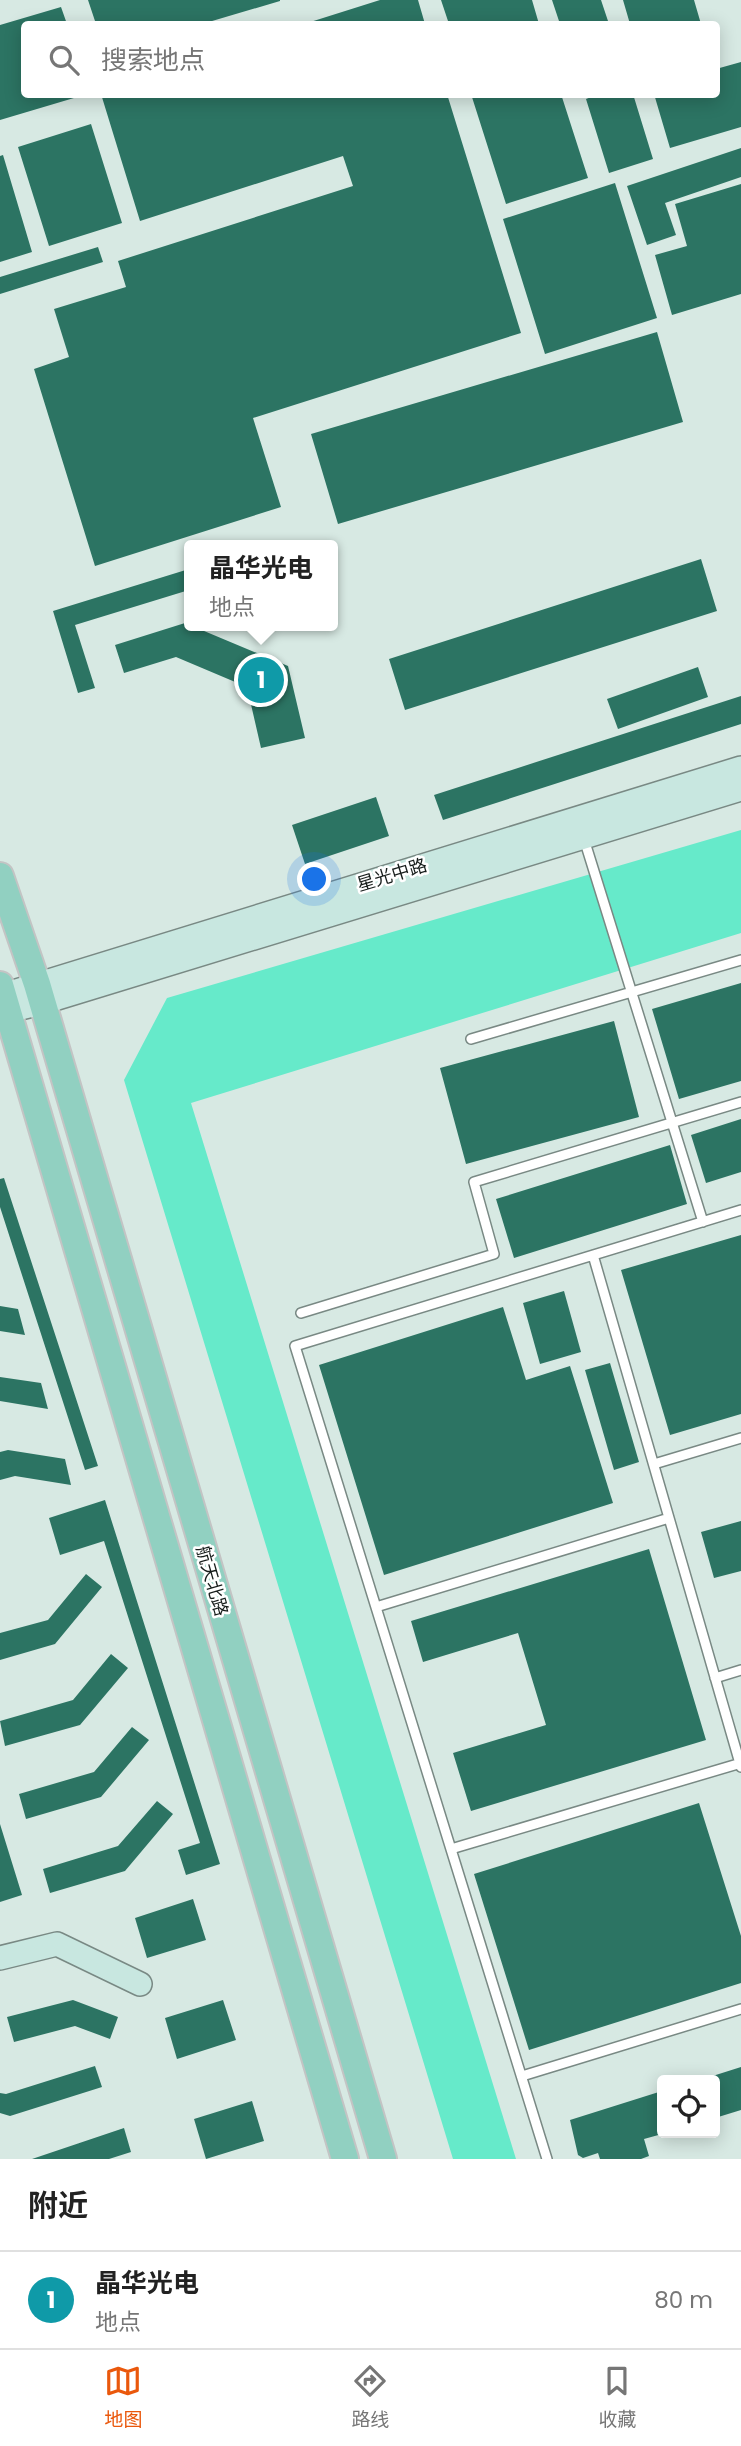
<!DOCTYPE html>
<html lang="zh">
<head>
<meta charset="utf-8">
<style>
  body { margin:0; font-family:Poppins,"Noto Sans SC",sans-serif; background:#f6f6f6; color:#222 }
  .controls { position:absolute; right:21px; bottom:21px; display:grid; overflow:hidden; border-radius:7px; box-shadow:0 4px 18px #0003 }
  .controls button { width:63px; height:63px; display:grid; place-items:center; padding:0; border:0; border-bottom:2px solid #e0e0e0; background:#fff; color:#222; font:35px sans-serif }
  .you { position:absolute; left:315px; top:880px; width:24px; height:24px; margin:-18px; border:5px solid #fff; border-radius:50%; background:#1a73e8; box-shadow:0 0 0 10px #1a73e833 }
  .badge { display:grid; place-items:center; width:46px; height:46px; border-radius:50%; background:#ea580c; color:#fff; font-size:23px; font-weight:700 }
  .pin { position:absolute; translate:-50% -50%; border:4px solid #fff; box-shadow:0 2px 7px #0006 }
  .popup { position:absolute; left:184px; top:540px; width:154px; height:91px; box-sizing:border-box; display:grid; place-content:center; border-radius:7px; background:#fff; filter:drop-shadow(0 2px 5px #0005); font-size:23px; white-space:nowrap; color:#767676 }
  .popup b { font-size:26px; color:#222 }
  .popup::after { content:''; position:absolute; left:50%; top:100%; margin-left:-14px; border:14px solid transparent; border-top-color:#fff }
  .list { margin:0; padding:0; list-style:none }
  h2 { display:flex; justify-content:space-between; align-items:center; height:91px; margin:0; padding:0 28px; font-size:30px }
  h2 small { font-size:23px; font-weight:400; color:#767676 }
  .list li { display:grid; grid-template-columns:46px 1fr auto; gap:21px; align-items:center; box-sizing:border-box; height:98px; padding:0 28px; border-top:2px solid #e0e0e0 }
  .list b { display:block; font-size:26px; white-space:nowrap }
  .list p { margin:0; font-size:23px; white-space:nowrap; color:#767676 }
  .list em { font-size:23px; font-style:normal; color:#767676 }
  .icon { flex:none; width:38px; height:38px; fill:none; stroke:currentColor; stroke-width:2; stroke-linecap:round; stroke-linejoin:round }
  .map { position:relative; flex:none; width:741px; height:2159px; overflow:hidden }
  .search { position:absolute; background:#fff; box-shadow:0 4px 18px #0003; left:21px; right:21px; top:21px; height:77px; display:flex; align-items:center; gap:18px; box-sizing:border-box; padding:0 24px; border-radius:7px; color:#767676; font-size:26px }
  .sheet { height:189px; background:#fff }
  nav { display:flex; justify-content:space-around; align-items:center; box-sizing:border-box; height:98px; border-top:2px solid #e0e0e0; background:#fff; font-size:19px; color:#767676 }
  nav a { display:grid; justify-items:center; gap:4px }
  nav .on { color:#ea580c }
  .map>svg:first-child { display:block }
  .green { fill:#66eaca }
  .building { fill:#2c7463 }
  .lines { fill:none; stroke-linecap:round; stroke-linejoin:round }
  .lane-casing { stroke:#798984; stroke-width:12 }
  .secondary-casing { stroke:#798984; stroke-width:26 }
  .primary-casing { stroke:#c3c4c4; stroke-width:30 }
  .lane { stroke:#fff; stroke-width:9 }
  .secondary { stroke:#c8e7e0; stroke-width:23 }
  .primary { stroke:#91d0c1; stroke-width:26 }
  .labels { text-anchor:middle; stroke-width:5; stroke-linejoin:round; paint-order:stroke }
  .street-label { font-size:18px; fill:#171d1b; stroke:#fff }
</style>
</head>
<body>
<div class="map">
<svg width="741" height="2159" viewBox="0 0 741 2159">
  <rect width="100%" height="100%" fill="#d7e9e3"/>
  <!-- green -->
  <path class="green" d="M 741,830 L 741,933 L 191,1103 L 516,2159 L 453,2159 L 124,1080 L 167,998 Z"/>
  <!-- building -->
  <path class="building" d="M 88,0 L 280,0 L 280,1 L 202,24 L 96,24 Z
    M 380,0 L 418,0 L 425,24 L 304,24 Z
    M 441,0 L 532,0 L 539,24 L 449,24 Z
    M 552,0 L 601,0 L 609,24 L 560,24 Z
    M 623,0 L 694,0 L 701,24 L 630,24 Z
    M 61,7 L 67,24 L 24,24 L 24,94 L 84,95 L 0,120 L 0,25 Z
    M 741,62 L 741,127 L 670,148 L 654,94 L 716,94 L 716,69 Z
    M 101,94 L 447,94 L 521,333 L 253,418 L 281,507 L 95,566 L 34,369 L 69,357 L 54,309 L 126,287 L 118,261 L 353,186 L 343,156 L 140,221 Z
    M 471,94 L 561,94 L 588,178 L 506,204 Z
    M 599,94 L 633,94 L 653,159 L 609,173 L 586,99 Z
    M 91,124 L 122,223 L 49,246 L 18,147 Z
    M 741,148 L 741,177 L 665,203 L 676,235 L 647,245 L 627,186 Z
    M 3,155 L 32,252 L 0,262 L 0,156 Z
    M 615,183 L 657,318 L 545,354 L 503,219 Z
    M 741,184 L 741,294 L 672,315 L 655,255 L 687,246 L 675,204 Z
    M 98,247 L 103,262 L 0,294 L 0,277 Z
    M 657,332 L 683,422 L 338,524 L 311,434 Z
    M 701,559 L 717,611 L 405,710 L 389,659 Z
    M 189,569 L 189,590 L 75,625 L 95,688 L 78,693 L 53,611 Z
    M 185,623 L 288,666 L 305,738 L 261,748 L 247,687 L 176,657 L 124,673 L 115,645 Z
    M 698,667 L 708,697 L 618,729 L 607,699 Z
    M 741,696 L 741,724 L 443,820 L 434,795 Z
    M 376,797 L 389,836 L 305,864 L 292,825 Z
    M 741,983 L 741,1081 L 679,1099 L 652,1009 Z
    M 614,1021 L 639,1117 L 466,1164 L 440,1068 Z
    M 741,1119 L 741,1172 L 706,1183 L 691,1135 Z
    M 670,1145 L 687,1204 L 514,1258 L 496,1199 Z
    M 4,1178 L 98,1466 L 85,1470 L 0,1207 L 0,1179 Z
    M 741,1235 L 741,1414 L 670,1435 L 621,1270 Z
    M 564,1291 L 581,1352 L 540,1364 L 523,1303 Z
    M 0,1306 L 18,1309 L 25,1335 L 0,1331 Z
    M 503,1307 L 526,1380 L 570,1366 L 613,1503 L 384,1575 L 319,1365 Z
    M 610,1363 L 639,1462 L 614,1470 L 585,1370 Z
    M 0,1377 L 41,1383 L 48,1409 L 0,1401 Z
    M 8,1450 L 65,1459 L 71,1485 L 15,1476 L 0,1480 L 0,1452 Z
    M 105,1500 L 220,1864 L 186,1875 L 178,1850 L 200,1843 L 104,1541 L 60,1555 L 49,1518 Z
    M 741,1521 L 741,1571 L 714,1578 L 701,1532 Z
    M 649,1549 L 706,1740 L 471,1811 L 453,1753 L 546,1725 L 518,1633 L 423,1662 L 411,1621 Z
    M 86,1574 L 102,1587 L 55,1644 L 0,1660 L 0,1633 L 48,1620 Z
    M 111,1654 L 128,1668 L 80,1725 L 5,1746 L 0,1721 L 73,1700 Z
    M 132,1727 L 149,1740 L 101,1797 L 26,1819 L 19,1794 L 94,1772 Z
    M 157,1801 L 173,1814 L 125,1871 L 50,1893 L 43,1869 L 118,1846 Z
    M 699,1803 L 741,1936 L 741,1983 L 529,2050 L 474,1874 Z
    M 0,1824 L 22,1895 L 0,1902 Z
    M 193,1899 L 206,1940 L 147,1958 L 135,1918 Z
    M 73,2000 L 118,2017 L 110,2039 L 75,2026 L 14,2042 L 7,2017 Z
    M 223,2000 L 236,2040 L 177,2059 L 165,2018 Z
    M 95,2066 L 102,2087 L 10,2116 L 0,2113 L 0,2093 L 6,2094 Z
    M 741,2067 L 741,2110 L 715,2118 L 715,2080 L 700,2080 Z
    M 662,2091 L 662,2134 L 644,2139 L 649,2156 L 641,2159 L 600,2159 L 598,2153 L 583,2158 L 578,2155 L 570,2120 Z
    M 252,2101 L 264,2141 L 206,2159 L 194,2119 Z
    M 124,2128 L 131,2152 L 109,2159 L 32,2159 Z"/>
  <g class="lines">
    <defs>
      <path id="lane" d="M 584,839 L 703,1222
        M 471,1039 L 741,960
        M 593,1255 L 741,1767
        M 301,1313 L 494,1254 L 474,1182 L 741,1102
        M 654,1464 L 741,1438
        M 376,1607 L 669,1518
        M 715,1678 L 741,1670
        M 451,1849 L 741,1763
        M 522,2076 L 741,2009
        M 547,2159 L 295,1346 L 741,1210"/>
      <path id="secondary" d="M 0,996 L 741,768
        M 0,1013 L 41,1003 L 741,789
        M 0,1958 L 57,1944 L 140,1984"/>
      <path id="primary" d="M 0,876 L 37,984 L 383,2159
        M 0,985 L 345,2159"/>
    </defs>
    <!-- lane casing -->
    <use href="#lane" class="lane-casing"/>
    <!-- secondary casing -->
    <use href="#secondary" class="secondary-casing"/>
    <!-- primary casing -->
    <use href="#primary" class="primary-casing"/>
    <!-- lane -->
    <use href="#lane" class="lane"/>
    <!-- secondary -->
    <use href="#secondary" class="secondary"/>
    <!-- primary -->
    <use href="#primary" class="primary"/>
  </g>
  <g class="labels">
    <!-- street labels -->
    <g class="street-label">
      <text transform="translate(392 875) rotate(-17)" y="6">星光中路</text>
      <text transform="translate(212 1581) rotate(74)" y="6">航天北路</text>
    </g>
  </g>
</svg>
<div class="controls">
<button><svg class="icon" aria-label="locate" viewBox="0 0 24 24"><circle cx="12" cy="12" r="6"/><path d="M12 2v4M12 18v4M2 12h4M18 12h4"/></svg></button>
</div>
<div class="you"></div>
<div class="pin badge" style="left:261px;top:680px;background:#0f9aa8">1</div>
<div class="popup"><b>晶华光电</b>地点</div>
<div class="search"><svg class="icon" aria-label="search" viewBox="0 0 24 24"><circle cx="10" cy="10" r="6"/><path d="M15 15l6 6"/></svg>搜索地点</div>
</div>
<section class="sheet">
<h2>附近<small></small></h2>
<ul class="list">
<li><span class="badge" style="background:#0f9aa8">1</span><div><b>晶华光电</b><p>地点</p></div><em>80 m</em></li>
</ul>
</section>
<nav>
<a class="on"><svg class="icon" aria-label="map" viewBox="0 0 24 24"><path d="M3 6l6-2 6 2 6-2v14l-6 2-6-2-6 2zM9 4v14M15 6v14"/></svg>地图</a>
<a><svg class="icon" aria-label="directions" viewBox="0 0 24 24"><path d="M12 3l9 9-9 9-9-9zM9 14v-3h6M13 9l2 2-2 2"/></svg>路线</a>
<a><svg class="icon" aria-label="saved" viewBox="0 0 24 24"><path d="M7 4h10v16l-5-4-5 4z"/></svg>收藏</a>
</nav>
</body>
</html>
